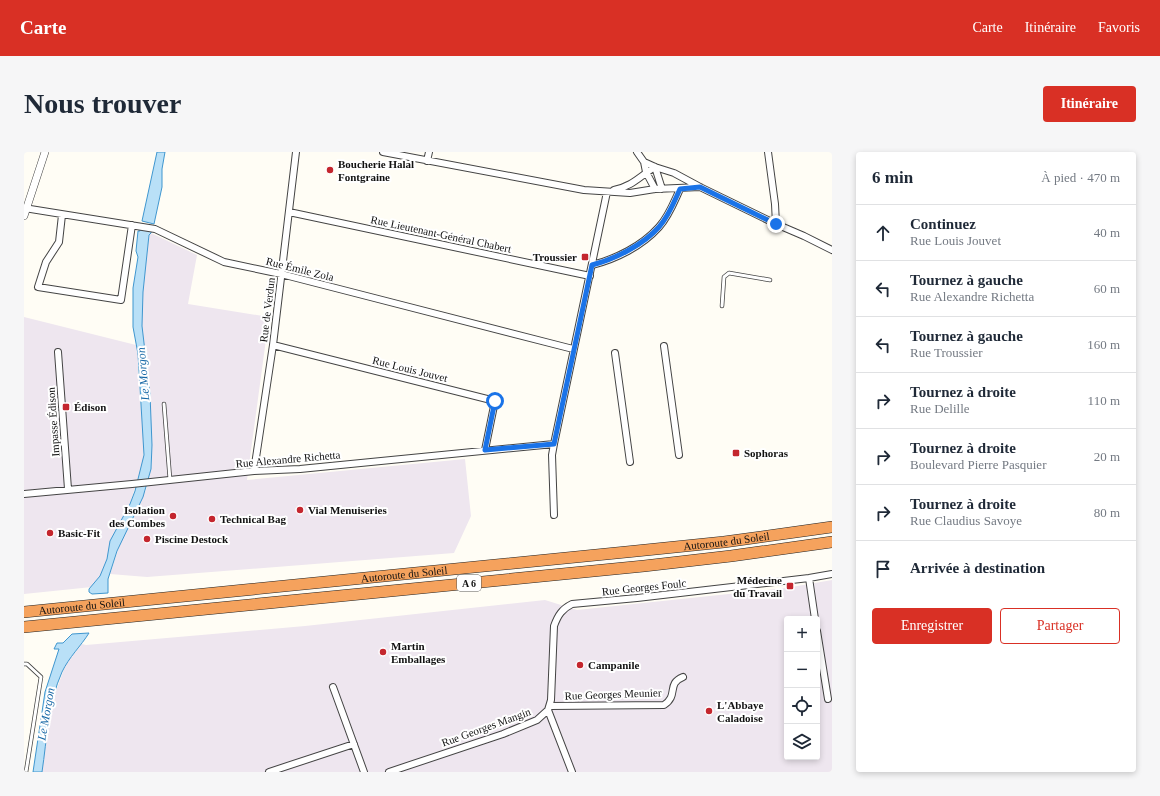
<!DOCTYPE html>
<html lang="fr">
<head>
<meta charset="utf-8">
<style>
  body { margin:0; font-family:"Times New Roman",serif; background:#f6f6f7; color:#1f2937 }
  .controls { position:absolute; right:12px; bottom:12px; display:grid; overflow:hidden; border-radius:4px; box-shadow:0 2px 6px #0003 }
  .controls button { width:36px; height:36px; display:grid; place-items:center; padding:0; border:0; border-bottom:1px solid #e0e1e3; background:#fff; color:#1f2937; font:20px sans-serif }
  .stop { position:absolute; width:12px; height:12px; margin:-9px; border:3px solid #1a73e8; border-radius:50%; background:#fff }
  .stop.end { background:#1a73e8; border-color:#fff; box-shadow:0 1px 4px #0008 }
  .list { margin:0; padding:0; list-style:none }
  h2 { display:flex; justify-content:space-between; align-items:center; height:52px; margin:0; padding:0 16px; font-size:17px }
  h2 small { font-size:13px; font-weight:400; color:#747a83 }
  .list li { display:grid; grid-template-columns:26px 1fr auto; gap:12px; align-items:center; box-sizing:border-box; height:56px; padding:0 16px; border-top:1px solid #e0e1e3 }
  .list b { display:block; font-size:15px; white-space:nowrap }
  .list p { margin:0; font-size:13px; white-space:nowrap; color:#747a83 }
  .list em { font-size:13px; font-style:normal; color:#747a83 }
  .actions { display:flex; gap:8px; padding:12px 16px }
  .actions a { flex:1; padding:9px 0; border:1px solid #d93025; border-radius:4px; text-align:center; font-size:14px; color:#d93025 }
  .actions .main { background:#d93025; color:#fff }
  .icon { flex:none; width:22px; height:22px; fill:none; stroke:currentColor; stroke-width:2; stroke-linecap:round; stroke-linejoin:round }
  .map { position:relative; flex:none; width:808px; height:620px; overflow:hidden; border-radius:4px }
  header { display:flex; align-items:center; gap:24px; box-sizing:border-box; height:56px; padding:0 20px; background:#d93025; color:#fff }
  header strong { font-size:19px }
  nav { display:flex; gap:22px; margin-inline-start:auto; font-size:14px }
  .intro { display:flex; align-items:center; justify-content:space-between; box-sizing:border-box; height:96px; padding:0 24px }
  h1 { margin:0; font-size:28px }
  .button { padding:10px 18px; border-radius:4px; background:#d93025; color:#fff; font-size:14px; font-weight:700 }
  main { display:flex; gap:24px; padding:0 24px }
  aside { flex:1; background:#fff; border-radius:4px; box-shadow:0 2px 6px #0003 }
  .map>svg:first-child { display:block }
  .industrial { fill:#eee6ef; fill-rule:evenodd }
  .water { fill:#b9e0f7; stroke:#3f96cf }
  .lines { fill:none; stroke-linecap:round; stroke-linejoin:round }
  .service-casing { stroke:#444; stroke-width:4.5 }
  .minor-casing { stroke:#444; stroke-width:8 }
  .tertiary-casing { stroke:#444; stroke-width:8 }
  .motorway-casing { stroke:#222; stroke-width:12 }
  .service { stroke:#fff; stroke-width:3 }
  .minor { stroke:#fff; stroke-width:6 }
  .tertiary { stroke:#fff; stroke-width:7 }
  .motorway { stroke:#f5a25d; stroke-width:11 }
  .route { stroke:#1a73e8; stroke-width:5 }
  .poi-dot { fill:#c4262e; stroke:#fff; stroke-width:1.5 }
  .labels { text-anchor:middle; stroke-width:4; stroke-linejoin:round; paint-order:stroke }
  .shield { fill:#fff; stroke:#585858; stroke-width:1 }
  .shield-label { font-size:10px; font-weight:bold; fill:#111 }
  .poi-label { font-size:11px; font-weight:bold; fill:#111; stroke:#fff; text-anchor:start }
  .street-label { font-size:11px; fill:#111; stroke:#fff }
  .water-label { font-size:12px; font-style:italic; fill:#1768a6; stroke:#fff }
</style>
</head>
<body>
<header>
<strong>Carte</strong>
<nav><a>Carte</a><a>Itinéraire</a><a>Favoris</a></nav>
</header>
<div class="intro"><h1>Nous trouver</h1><a class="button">Itinéraire</a></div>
<main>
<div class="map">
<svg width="808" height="620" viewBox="0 0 808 620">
  <rect width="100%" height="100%" fill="#fffdf5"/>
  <!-- industrial -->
  <path class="industrial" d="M 127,81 L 173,103 L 164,152 L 245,165 L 223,328 L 441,307 L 447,364 L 430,401 L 123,425 L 86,422 L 97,389 L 122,338 L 128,312 L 126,242 L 118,174 L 119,140 L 125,83 Z
    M 0,165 L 112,193 L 114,202 L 114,219 L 120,293 L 119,309 L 106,352 L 76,424 L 68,435 L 0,442 Z
    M 808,428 L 808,620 L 18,620 L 26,563 L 30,544 L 42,512 L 58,492 L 62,493 L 281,474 L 521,448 L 553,458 L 762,436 ZM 763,467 L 793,467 L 793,605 L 763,605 Z"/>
  <!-- water -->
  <path class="water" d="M 133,0 L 141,0 L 138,17 L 138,35 L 130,72 L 118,69 Z
    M 117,75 L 128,76 L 127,81 L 125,83 L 119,140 L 118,174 L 126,242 L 128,293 L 127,317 L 119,345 L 93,399 L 84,427 L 84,441 L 68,442 L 65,440 L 65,437 L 76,424 L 83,407 L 86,389 L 106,352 L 111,339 L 120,303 L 114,202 L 109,175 L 109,136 L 114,105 L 112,99 L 114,79 L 116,79 Z
    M 65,481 C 57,494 45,505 38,520 C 24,551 23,587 18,620 L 9,620 L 21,540 L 35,497 L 30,497 L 33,491 L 39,491 L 48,482 Z"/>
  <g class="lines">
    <defs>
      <path id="service" d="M 698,154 L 700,125 L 705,121 L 746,128
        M 140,252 L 146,328
        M 0,512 L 3,512 L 17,525 L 2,620"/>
      <path id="minor" d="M 359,0 L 560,38 L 606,41 L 631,37 L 676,35
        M 613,0 L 620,10 L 631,15 L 650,21 L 676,35 L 752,72 L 780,84 L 808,98
        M 744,0 L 751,52 L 752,72
        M 403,9 L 405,0
        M 620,10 L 622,20 L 631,37
        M 631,15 L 638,37
        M 590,38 C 609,34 616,24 631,15
        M 0,56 L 131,77 L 200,110 L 257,122 L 549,197
        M 265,60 L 566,124
        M 38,63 L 35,90 L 22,110 L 14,135 L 97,148 L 108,73
        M 568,113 C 592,107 618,94 635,75 C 645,64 650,50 656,37
        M 249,193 L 471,249 L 461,298
        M 640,194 L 655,303
        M 34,200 L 44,337
        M 591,201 L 606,310
        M 230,319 L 249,193 L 272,0
        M 0,342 L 108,332 L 230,319 L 276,317 L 530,292
        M 530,363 L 528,303 L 530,292 L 583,40
        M 785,426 L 791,467
        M 793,479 L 804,547
        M 309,535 L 340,620
        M 526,554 L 640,553 C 655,543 642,532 659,525
        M 524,558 L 548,620
        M 245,620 L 330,592
        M 365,620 L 479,582 L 513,568 L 524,558 L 527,548 L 530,474 C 534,463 538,457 548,452 L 613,446 L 785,426 L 808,422"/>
      <path id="tertiary" d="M 0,64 L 21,0"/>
      <g id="motorway">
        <path id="s1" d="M 0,460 L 612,399 L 700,390 L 808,375"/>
        <path d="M 0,475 L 620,414 L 707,404 L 808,390"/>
      </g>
    </defs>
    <!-- service casing -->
    <use href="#service" class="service-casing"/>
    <!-- minor casing -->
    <use href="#minor" class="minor-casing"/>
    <!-- tertiary casing -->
    <use href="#tertiary" class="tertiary-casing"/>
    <!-- motorway casing -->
    <use href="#motorway" class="motorway-casing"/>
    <!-- service -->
    <use href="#service" class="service"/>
    <!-- minor -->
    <use href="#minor" class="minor"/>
    <!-- tertiary -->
    <use href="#tertiary" class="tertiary"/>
    <!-- motorway -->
    <use href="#motorway" class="motorway"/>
  </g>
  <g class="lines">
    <!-- route -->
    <path class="route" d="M 471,249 L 461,298 L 530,292 L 568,113 C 591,107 619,93 635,75 C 645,64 650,50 656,37 L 676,35 L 752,72"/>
  </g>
  <!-- markers -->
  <g class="poi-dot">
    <circle cx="306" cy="18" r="4"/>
    <rect x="557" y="101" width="8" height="8" rx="2"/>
    <rect x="38" y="251" width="8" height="8" rx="2"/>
    <rect x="708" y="297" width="8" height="8" rx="2"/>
    <circle cx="276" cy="358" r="4"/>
    <circle cx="149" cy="364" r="4"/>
    <circle cx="188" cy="367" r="4"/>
    <circle cx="26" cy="381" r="4"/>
    <circle cx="123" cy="387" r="4"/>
    <rect x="762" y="430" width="8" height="8" rx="2"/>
    <circle cx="359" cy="500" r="4"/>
    <circle cx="556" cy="513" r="4"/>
    <circle cx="685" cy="559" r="4"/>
  </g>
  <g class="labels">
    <!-- shield labels -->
    <rect class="shield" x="433" y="423" width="24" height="16" rx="3"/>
    <g class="shield-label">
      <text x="445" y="435">A 6</text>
    </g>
    <!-- poi labels -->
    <g class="poi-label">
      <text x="314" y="16">Boucherie Halal<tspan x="314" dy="13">Fontgraine</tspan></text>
      <text x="553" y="109" text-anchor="end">Troussier</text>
      <text x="50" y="259">Édison</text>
      <text x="720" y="305">Sophoras</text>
      <text x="141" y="362" text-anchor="end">Isolation<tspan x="141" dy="13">des Combes</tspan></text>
      <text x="284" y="362">Vial Menuiseries</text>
      <text x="196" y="371">Technical Bag</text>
      <text x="34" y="385">Basic-Fit</text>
      <text x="131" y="391">Piscine Destock</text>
      <text x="758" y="432" text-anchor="end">Médecine<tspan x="758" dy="13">du Travail</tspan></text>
      <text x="367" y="498">Martin<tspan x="367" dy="13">Emballages</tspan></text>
      <text x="564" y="517">Campanile</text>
      <text x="693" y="557">L'Abbaye<tspan x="693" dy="13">Caladoise</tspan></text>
    </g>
    <!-- street labels -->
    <g class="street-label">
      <text transform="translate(417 82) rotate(12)" y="4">Rue Lieutenant-Général Chabert</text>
      <text transform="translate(276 117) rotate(14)" y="4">Rue Émile Zola</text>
      <text transform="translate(243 158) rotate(-83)" y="4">Rue de Verdun</text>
      <text transform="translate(386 217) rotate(14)" y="4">Rue Louis Jouvet</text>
      <text transform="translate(29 270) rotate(-94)" y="4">Impasse Édison</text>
      <text transform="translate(264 307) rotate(-5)" y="4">Rue Alexandre Richetta</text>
      <text dy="4" stroke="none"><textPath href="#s1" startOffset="706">Autoroute du Soleil</textPath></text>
      <text dy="4" stroke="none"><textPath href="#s1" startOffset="382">Autoroute du Soleil</textPath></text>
      <text transform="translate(620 435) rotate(-6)" y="4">Rue Georges Foulc</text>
      <text dy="4" stroke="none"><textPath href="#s1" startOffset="58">Autoroute du Soleil</textPath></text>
      <text transform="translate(589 542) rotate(-2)" y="4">Rue Georges Meunier</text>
      <text transform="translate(462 575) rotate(-20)" y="4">Rue Georges Mangin</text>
    </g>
    <!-- water labels -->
    <g class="water-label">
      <text transform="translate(119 222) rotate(-95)" y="4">Le Morgon</text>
      <text transform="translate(22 562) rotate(-80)" y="4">Le Morgon</text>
    </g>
  </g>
</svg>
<div class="controls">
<button>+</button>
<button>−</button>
<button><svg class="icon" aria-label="locate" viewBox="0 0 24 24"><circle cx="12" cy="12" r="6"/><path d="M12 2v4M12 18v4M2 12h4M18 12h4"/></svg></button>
<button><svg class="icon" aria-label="layers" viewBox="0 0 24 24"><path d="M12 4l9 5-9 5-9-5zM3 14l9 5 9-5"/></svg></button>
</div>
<div class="stop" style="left:471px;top:249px"></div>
<div class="stop end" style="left:752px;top:72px"></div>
</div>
<aside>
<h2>6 min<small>À pied · 470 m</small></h2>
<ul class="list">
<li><svg class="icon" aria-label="ahead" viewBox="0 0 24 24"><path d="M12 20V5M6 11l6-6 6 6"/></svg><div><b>Continuez</b><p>Rue Louis Jouvet</p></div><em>40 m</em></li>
<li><svg class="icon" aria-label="left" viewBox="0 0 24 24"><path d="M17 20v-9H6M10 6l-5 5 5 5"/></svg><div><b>Tournez à gauche</b><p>Rue Alexandre Richetta</p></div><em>60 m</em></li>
<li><svg class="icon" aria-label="left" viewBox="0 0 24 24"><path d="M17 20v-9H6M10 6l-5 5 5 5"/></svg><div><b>Tournez à gauche</b><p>Rue Troussier</p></div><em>160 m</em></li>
<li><svg class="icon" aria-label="right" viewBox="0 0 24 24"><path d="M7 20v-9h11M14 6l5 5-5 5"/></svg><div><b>Tournez à droite</b><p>Rue Delille</p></div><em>110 m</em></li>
<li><svg class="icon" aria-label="right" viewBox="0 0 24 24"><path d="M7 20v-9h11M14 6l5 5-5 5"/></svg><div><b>Tournez à droite</b><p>Boulevard Pierre Pasquier</p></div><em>20 m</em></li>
<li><svg class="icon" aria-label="right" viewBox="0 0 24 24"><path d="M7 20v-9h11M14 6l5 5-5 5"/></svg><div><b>Tournez à droite</b><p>Rue Claudius Savoye</p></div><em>80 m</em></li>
<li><svg class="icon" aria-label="arrive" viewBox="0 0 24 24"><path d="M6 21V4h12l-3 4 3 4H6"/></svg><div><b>Arrivée à destination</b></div></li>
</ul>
<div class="actions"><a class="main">Enregistrer</a><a>Partager</a></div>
</aside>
</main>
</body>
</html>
